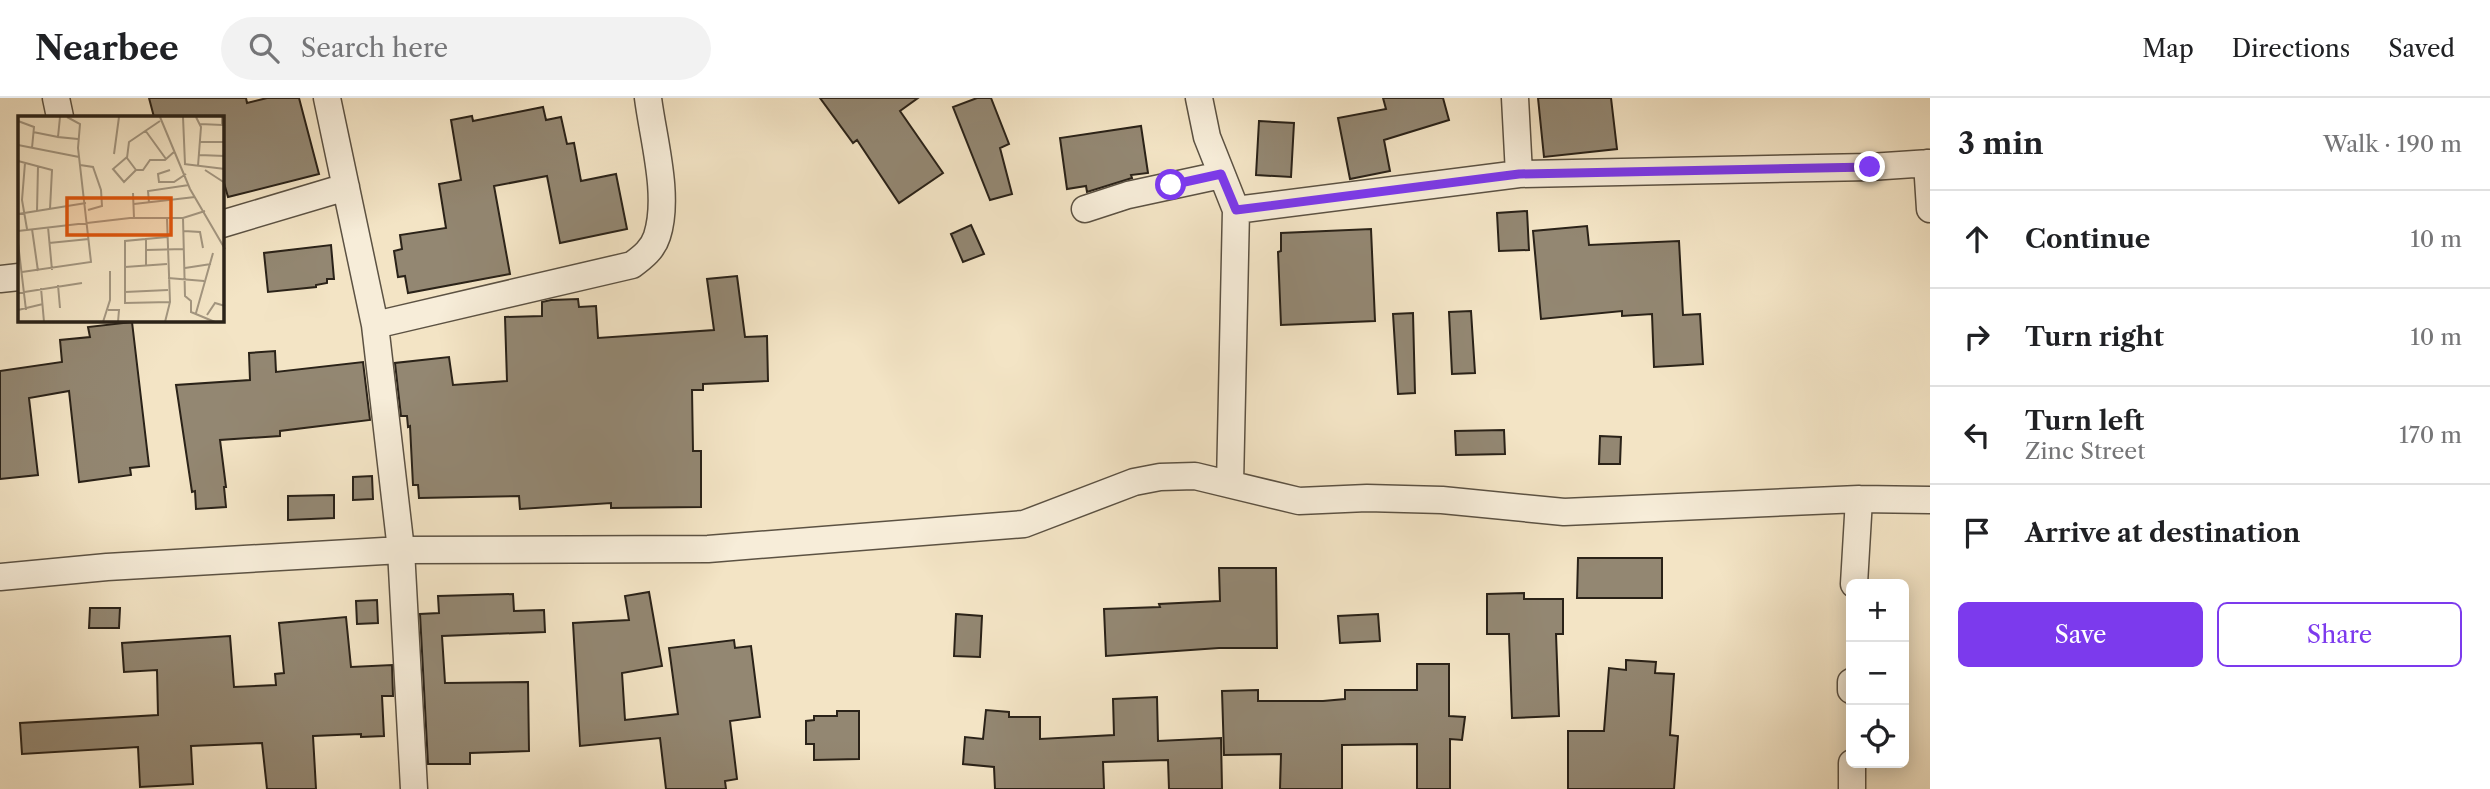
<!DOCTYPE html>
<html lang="en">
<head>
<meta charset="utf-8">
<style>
  body { margin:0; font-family:"Libre Caslon Text",serif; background:#f2f2f2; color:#202124 }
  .controls { position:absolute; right:21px; bottom:21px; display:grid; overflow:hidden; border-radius:10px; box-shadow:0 4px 18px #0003 }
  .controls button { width:63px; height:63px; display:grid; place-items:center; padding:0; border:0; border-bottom:2px solid #e0e0e0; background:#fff; color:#202124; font:35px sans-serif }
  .stop { position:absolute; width:21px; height:21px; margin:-16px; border:5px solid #7c3aed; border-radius:50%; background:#fff }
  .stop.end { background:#7c3aed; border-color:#fff; box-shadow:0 2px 7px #0008 }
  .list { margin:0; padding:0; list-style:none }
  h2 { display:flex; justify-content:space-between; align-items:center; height:91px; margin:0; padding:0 28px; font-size:30px }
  h2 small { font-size:23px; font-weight:400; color:#757577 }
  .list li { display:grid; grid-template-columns:46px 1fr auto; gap:21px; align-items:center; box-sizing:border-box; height:98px; padding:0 28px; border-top:2px solid #e0e0e0 }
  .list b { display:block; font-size:26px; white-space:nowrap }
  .list p { margin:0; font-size:23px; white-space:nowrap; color:#757577 }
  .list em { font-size:23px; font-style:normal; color:#757577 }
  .actions { display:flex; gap:14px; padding:21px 28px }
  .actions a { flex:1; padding:16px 0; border:2px solid #7c3aed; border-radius:10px; text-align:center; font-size:24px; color:#7c3aed }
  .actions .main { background:#7c3aed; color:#fff }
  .icon { flex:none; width:38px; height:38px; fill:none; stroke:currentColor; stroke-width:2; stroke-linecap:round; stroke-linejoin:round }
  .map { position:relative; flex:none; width:1930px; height:691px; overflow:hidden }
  header { display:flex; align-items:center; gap:42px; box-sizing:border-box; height:98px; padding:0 35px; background:#fff; border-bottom:2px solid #e0e0e0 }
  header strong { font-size:33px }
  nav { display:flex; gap:38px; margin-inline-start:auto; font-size:24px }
  .search { width:490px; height:63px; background:#f2f2f2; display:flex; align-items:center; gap:18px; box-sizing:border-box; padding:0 24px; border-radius:38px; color:#757577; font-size:26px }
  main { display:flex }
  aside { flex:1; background:#fff }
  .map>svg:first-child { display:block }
  .building { fill:#938772; stroke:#2a2218; stroke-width:2 }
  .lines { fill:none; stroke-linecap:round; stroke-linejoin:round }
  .minor-casing { stroke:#5c5243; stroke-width:29 }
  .minor { stroke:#f7edd9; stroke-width:26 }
  .route { stroke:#7c3aed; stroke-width:9 }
  .inset-road { fill:none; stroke:#a39680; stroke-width:2 }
  .view { fill:#de560d; fill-opacity:0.15; stroke:#de560d; stroke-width:3.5 }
  .inset-edge { fill:none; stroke:#2a2218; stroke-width:3.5 }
</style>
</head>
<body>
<header>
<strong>Nearbee</strong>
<div class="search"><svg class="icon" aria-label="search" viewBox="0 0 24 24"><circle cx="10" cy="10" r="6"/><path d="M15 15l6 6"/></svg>Search here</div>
<nav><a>Map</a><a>Directions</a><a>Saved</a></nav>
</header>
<main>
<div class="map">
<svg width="1930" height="691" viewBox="0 0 1930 691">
  <rect width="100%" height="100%" fill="#f3e4c5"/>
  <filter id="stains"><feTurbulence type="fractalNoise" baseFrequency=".00286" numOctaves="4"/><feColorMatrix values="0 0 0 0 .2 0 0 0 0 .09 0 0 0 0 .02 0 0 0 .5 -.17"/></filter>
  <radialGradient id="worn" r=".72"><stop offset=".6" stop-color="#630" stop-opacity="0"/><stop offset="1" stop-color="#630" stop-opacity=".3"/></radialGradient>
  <!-- building -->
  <path class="building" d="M 149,0 L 246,0 L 247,5 L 267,0 L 299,0 L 319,76 L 228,99 L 222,78 L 222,19 L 154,19 Z
    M 820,0 L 918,0 L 900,13 L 943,75 L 899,105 L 857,42 L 853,45 Z
    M 977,0 L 991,0 L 1009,46 L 1000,50 L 1012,96 L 990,102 L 953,9 Z
    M 1383,0 L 1443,0 L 1449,22 L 1384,42 L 1390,73 L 1350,81 L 1338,20 L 1386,11 Z
    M 1538,0 L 1611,0 L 1617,51 L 1544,59 Z
    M 543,9 L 546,22 L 561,19 L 567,46 L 574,45 L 581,83 L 616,76 L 627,131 L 560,145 L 547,78 L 494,88 L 510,176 L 408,195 L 405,178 L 398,179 L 394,153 L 402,151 L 400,137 L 446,130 L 439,86 L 461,82 L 451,22 L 472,18 L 473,23 Z
    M 1259,23 L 1294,25 L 1291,79 L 1256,77 Z
    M 1141,28 L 1148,75 L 1131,77 L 1132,80 L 1087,94 L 1086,88 L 1067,91 L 1060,40 Z
    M 1527,113 L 1529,152 L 1499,153 L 1497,115 Z
    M 971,127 L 984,156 L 963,164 L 951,136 Z
    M 1587,128 L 1589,147 L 1679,143 L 1683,217 L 1700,216 L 1703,266 L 1654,269 L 1652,216 L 1622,218 L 1622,213 L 1541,221 L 1533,133 Z
    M 1371,131 L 1375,223 L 1281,227 L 1278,154 L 1281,153 L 1281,135 Z
    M 331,147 L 334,181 L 327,181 L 327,185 L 316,187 L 316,189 L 268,194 L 264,155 Z
    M 737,178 L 745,239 L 767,238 L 768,283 L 703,286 L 703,292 L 692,292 L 693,353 L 701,353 L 701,409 L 611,410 L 611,405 L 520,411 L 519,398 L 419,400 L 418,387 L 413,387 L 410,328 L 408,329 L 407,318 L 401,318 L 395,265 L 449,259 L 453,287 L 507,283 L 505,219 L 542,218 L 542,204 L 551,202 L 578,201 L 579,209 L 596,208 L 598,240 L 714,232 L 707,181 Z
    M 1471,213 L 1475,275 L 1452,276 L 1449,214 Z
    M 1413,215 L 1415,295 L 1398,296 L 1393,216 Z
    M 132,224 L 149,368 L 130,370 L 131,377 L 79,384 L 69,293 L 29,300 L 38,377 L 0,381 L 0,273 L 62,264 L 60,242 L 90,239 L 88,229 Z
    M 275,253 L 276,274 L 363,264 L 370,322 L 280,333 L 280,338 L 220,342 L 226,389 L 224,389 L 226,409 L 196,411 L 195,393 L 192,394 L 176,287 L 250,282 L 249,255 Z
    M 1504,332 L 1505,356 L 1456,357 L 1455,333 Z
    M 1600,338 L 1621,339 L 1620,366 L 1599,366 Z
    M 372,378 L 373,401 L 353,402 L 353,379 Z
    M 334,397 L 334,420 L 288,422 L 288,398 Z
    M 1578,460 L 1662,460 L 1662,500 L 1577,500 Z
    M 1219,470 L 1276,470 L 1277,550 L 1219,550 L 1106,558 L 1104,511 L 1160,509 L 1159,506 L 1220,503 Z
    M 649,494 L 662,568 L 622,575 L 625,622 L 678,616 L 669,550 L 734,542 L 735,550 L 751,548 L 760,619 L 730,623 L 737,681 L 725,683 L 726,691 L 666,691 L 660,640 L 580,648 L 573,525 L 629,522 L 625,498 Z
    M 1524,495 L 1524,501 L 1563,501 L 1563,536 L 1556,536 L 1559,618 L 1512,620 L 1509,536 L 1487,536 L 1487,496 Z
    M 513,496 L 514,513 L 544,512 L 545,534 L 442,538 L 445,585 L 528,584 L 529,653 L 470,655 L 470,666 L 428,666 L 420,516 L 439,515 L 438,498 Z
    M 377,502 L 378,525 L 357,526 L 356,503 Z
    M 90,510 L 120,510 L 119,530 L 89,530 Z
    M 956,516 L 982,518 L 980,559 L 954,558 Z
    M 1378,516 L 1380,543 L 1340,545 L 1338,518 Z
    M 346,519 L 351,569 L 392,567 L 393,598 L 382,598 L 384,638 L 361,639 L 361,636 L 313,638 L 316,691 L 267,691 L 262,645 L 191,648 L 193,686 L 140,689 L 138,649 L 22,656 L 20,625 L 158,617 L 157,572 L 124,574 L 122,545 L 230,538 L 234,589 L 276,587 L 275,576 L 284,575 L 279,525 Z
    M 1626,562 L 1656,564 L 1655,575 L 1674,576 L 1670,637 L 1678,638 L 1674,691 L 1568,691 L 1568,633 L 1604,633 L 1609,570 L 1626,572 Z
    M 1417,566 L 1449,566 L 1449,618 L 1465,619 L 1462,642 L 1450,641 L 1450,691 L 1417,691 L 1417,646 L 1342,647 L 1342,691 L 1280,691 L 1281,656 L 1224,657 L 1222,593 L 1258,592 L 1258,603 L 1323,603 L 1345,601 L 1345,592 L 1417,592 Z
    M 1157,599 L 1158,643 L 1221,640 L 1222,691 L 1169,691 L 1168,662 L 1103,664 L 1104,691 L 995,691 L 994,669 L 963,666 L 965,639 L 983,641 L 986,612 L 1009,614 L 1009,619 L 1040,619 L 1040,641 L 1114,637 L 1113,601 Z
    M 837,613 L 859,613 L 859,661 L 814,662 L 814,646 L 806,646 L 806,623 L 814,622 L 814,618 L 837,618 Z"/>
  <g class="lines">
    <defs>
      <path id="minor" d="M 56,0 L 60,19
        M 327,0 L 375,227 L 401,452 L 414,691
        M 1199,0 L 1207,39 L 1236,112 L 1230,386
        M 1515,0 L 1519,76
        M 1927,65 L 1930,111
        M 1085,111 L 1128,97 L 1221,77
        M 1236,112 L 1519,76 L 1870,69 L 1930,65
        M 222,126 L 346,89
        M 0,181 L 19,179
        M 375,227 L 632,167 C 643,159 653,151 657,138 C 670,98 653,40 648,0
        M 0,479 L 107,469 L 401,452 L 708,451 L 1024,426 L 1134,384 L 1160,379 L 1195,378 L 1299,403 L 1367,400 L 1442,402 L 1564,414 L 1859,401 L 1930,402
        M 1854,486 L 1859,401
        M 1851,584 L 1851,592
        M 1852,665 L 1852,691"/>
    </defs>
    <!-- minor casing -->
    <use href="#minor" class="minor-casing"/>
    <!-- minor -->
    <use href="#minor" class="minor"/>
  </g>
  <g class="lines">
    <!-- route -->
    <path class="route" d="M 1171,87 L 1221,76 L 1236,112 L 1519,76 L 1870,69"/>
  </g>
  <!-- overview -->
  <g transform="translate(18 18)">
    <rect width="206" height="206" fill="#f3e4c5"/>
    <path class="inset-road" d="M 42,1 L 40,21 L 60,23M 142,1 L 172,73 L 207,133M 165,1 L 167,48M 178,1 L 183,11 L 180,50M 0,5 L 16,11 L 14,32M 182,8 L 204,9 L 204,1M 127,14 L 148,43M 15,16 L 40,21M 182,26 L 207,26M 0,29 L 61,41M 96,38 L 101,1M 181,39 L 207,40M 109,41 L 95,53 L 106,66 L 118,54 L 125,54 L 132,44 L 147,44 L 157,35M 0,45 L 34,54 L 32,93M 7,47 L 4,84 L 9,113M 166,48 L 207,53M 62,49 L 75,51 L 83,74 L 84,90 L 70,94M 118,54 L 109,42 L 111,26 L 142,5M 152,54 L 140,58 L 141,66 L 156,66 L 168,58M 187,54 L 207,67M 115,77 L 116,102M 131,86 L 130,75 L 171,69M 116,88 L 177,81M 19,95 L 20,50M 0,98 L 68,87M 165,102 L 167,180 L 173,185 L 173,196 L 197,206M 30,111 L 34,154M 14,113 L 20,155M 0,115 L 112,102 L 165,102 L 187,95M 166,115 L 182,116 L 185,132M 149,121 L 107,125 L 107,187 L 152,186M 128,122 L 128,151M 0,127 L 8,194M 31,127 L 71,123M 128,134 L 166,133M 107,151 L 149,148M 167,152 L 193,148M 4,156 L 73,146 L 60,32 L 62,8 L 49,1M 150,162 L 186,165M 40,169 L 42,192M 23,172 L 26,206M 107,176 L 150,174M 0,177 L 64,167M 0,194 L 25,188M 90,194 L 101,194 L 100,206M 178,197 L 195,137M 189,199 L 197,187 L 207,190M 85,206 L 92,184 L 92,155M 147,206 L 152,186 L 149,103"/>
    <path class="view" d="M 49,82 L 153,82 L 153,119 L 49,119 Z"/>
    <rect width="206" height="206" class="inset-edge"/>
  </g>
  <rect width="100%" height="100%" filter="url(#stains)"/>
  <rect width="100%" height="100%" fill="url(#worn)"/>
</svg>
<div class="controls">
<button>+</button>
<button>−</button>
<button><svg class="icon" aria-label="locate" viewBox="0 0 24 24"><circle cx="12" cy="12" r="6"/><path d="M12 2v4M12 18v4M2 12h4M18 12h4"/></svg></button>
</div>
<div class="stop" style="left:1171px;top:87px"></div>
<div class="stop end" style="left:1870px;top:69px"></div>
</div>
<aside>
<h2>3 min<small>Walk · 190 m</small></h2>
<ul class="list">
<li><svg class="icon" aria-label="ahead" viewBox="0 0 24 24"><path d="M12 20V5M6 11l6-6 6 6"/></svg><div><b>Continue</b></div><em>10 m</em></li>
<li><svg class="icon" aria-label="right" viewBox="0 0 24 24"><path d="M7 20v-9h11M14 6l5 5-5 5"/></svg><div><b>Turn right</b></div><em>10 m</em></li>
<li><svg class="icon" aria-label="left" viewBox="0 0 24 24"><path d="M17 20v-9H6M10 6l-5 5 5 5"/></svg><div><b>Turn left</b><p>Zinc Street</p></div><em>170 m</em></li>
<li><svg class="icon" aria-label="arrive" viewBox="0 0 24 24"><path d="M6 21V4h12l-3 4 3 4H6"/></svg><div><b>Arrive at destination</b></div></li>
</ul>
<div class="actions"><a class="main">Save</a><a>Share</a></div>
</aside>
</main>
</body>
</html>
